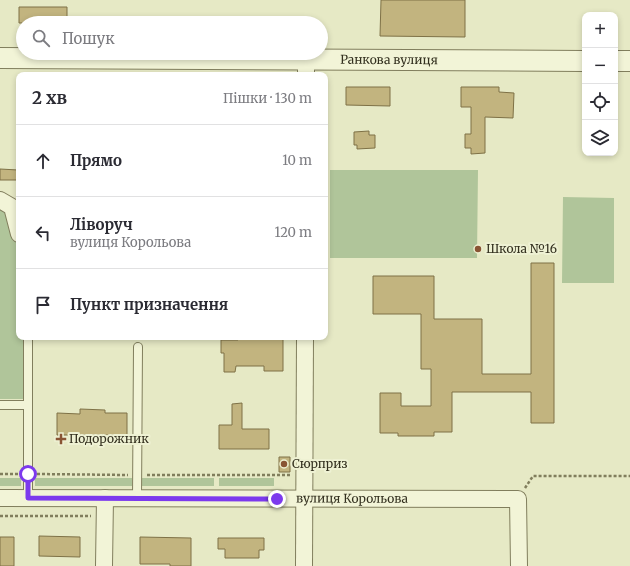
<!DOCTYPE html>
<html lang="uk">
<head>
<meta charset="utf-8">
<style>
  body { margin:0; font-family:Merriweather,serif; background:#f7f7f7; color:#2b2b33 }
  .controls { position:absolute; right:12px; top:12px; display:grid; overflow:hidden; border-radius:8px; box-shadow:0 2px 6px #0003 }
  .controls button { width:36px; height:36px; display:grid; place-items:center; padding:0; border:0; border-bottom:1px solid #e1e1e2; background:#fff; color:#2b2b33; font:20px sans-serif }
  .stop { position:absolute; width:12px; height:12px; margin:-9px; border:3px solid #7c3aed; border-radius:50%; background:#fff }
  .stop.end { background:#7c3aed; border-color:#fff; box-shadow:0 1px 4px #0008 }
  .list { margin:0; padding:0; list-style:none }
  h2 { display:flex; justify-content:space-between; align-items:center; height:52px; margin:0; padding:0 16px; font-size:17px }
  h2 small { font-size:13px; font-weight:400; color:#7c7c81 }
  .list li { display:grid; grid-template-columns:26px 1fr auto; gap:12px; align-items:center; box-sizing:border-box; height:72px; padding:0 16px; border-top:1px solid #e1e1e2 }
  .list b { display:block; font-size:15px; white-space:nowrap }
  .list p { margin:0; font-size:13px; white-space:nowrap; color:#7c7c81 }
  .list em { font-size:13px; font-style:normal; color:#7c7c81 }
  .icon { flex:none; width:22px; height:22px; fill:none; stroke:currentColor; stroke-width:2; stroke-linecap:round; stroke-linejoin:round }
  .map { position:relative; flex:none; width:630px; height:566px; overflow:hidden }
  .search { position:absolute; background:#fff; box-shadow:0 2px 6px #0003; left:16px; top:16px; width:312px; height:44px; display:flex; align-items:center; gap:10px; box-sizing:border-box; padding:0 14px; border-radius:22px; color:#7c7c81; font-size:15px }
  .panel { position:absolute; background:#fff; box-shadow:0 2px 6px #0003; left:16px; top:72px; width:312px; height:268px; border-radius:8px }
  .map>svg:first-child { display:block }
  .green { fill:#b0c59a }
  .building { fill:#c2b47f; stroke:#7e7146 }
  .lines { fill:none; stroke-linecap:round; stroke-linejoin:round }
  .service-casing { stroke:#817e5d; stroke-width:10 }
  .minor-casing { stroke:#817e5d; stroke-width:18 }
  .tertiary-casing { stroke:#817e5d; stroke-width:22 }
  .path { stroke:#817e5d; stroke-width:2.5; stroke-dasharray:3 2; stroke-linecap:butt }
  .service { stroke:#f2f4d7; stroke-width:8 }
  .minor { stroke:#f2f4d7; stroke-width:16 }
  .tertiary { stroke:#f2f4d7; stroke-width:20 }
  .route { stroke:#7c3aed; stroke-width:5 }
  .poi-dot { fill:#895434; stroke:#eef1d3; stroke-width:1.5 }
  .labels { text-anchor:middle; stroke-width:4; stroke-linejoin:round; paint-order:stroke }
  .street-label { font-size:12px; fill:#33301f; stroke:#eef1d3 }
  .poi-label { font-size:12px; fill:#33301f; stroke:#eef1d3; text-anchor:start }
</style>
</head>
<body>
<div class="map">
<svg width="630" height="566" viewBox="0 0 630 566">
  <rect width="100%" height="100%" fill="#e6e9c5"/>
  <!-- green -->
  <path class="green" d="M 330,170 L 478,170 L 477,258 L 330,258 Z
    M 563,197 L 614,198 L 614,283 L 562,283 Z
    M 0,204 L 9,209 L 19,248 L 19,337 L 24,337 L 24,399 L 0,399 Z
    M 0,478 L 21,478 L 21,486 L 0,486 Z
    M 35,478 L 132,478 L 132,486 L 35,486 Z
    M 141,478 L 214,478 L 214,486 L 141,486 Z
    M 219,478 L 274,478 L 274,486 L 219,486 Z"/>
  <!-- building -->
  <path class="building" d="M 381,0 L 465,0 L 465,37 L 380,36 Z
    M 19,7 L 67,7 L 67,23 L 19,23 Z
    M 346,87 L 390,87 L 390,106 L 346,105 Z
    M 461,87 L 499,87 L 499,92 L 514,93 L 513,118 L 485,117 L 485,153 L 471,154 L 471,148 L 465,148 L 465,134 L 471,134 L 471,107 L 461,107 Z
    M 369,131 L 369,135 L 375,135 L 375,148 L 357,149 L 357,145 L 354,145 L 354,132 Z
    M 0,169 L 18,170 L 18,180 L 0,180 Z
    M 531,263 L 554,263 L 554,423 L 531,423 L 531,392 L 452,392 L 452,432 L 434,432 L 434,436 L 398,436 L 398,433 L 380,433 L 380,393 L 401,393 L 401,406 L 431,406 L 431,369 L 421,369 L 421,314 L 373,314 L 373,276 L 434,276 L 434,319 L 482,319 L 482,374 L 531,374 Z
    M 238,337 L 283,337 L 283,371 L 264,371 L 264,366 L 236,366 L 235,372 L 224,372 L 224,353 L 221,353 L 221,340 L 238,340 Z
    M 242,403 L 242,429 L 269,429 L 269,449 L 219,449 L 219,425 L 232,425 L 232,404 Z
    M 80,409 L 105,410 L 105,413 L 127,413 L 127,435 L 57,435 L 57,413 L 80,414 Z
    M 279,457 L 290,457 L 290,472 L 279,472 Z
    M 39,536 L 80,537 L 80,557 L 39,556 Z
    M 0,537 L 14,537 L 14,566 L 0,566 Z
    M 140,537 L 191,538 L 191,566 L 170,566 L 170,564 L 140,564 Z
    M 218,538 L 264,538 L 264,550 L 259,550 L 259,558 L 225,558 L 225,549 L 218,549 Z"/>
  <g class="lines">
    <defs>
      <path id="service" d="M 0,405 L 28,405
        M 28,498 L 28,337
        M 137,498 L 138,347"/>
      <g id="minor">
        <path d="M 306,75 L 306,60"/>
        <path d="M 0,200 L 12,207 L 19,234"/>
        <path id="s1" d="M 0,498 L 518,499 L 519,566"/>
        <path d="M 104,566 L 105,498"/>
        <path d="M 304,566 L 305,337"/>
      </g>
      <g id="tertiary">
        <path id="s2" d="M 0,58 L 585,61"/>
        <path d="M 615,61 L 630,61"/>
      </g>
    </defs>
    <!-- service casing -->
    <use href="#service" class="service-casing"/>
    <!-- minor casing -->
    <use href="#minor" class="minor-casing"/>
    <!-- tertiary casing -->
    <use href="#tertiary" class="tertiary-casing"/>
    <!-- path -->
    <path class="path" d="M 0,474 L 18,474
      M 37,474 L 128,475
      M 147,475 L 290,475
      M 525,488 L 533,476 L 630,476
      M 0,516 L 91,516"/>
    <!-- service -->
    <use href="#service" class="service"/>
    <!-- minor -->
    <use href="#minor" class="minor"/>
    <!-- tertiary -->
    <use href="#tertiary" class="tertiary"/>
  </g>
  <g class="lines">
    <!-- route -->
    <path class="route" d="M 28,474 L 28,498 L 277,499"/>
  </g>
  <!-- markers -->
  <g class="poi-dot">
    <circle cx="478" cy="249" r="4"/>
    <path d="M59 433h4v4h4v4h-4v4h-4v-4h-4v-4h4z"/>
    <circle cx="284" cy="464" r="4"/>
  </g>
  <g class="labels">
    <!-- street labels -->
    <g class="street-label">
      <text dy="4" stroke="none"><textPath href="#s2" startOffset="389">Ранкова вулиця</textPath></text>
      <text dy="4" stroke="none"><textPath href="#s1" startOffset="352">вулиця Корольова</textPath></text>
    </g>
    <!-- poi labels -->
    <g class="poi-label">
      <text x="486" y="253">Школа №16</text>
      <text x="69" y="443">Подорожник</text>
      <text x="292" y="468">Сюрприз</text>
    </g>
  </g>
</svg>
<div class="controls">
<button>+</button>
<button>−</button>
<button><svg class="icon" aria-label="locate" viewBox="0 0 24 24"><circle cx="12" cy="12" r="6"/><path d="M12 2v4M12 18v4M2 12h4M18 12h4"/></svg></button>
<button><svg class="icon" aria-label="layers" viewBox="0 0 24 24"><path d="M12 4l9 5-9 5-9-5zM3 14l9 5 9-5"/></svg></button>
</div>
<div class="stop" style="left:28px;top:474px"></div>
<div class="stop end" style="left:277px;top:499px"></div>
<div class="search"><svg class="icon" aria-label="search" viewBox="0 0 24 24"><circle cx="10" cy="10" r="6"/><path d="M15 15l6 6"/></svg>Пошук</div>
<section class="panel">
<h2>2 хв<small>Пішки · 130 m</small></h2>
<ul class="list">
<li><svg class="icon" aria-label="ahead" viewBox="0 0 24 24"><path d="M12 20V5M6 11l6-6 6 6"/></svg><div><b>Прямо</b></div><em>10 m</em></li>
<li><svg class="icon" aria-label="left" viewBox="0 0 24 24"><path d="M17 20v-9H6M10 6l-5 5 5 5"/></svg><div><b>Ліворуч</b><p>вулиця Корольова</p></div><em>120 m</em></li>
<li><svg class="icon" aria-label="arrive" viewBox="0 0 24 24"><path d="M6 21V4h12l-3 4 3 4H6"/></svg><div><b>Пункт призначення</b></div></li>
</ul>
</section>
</div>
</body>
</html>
